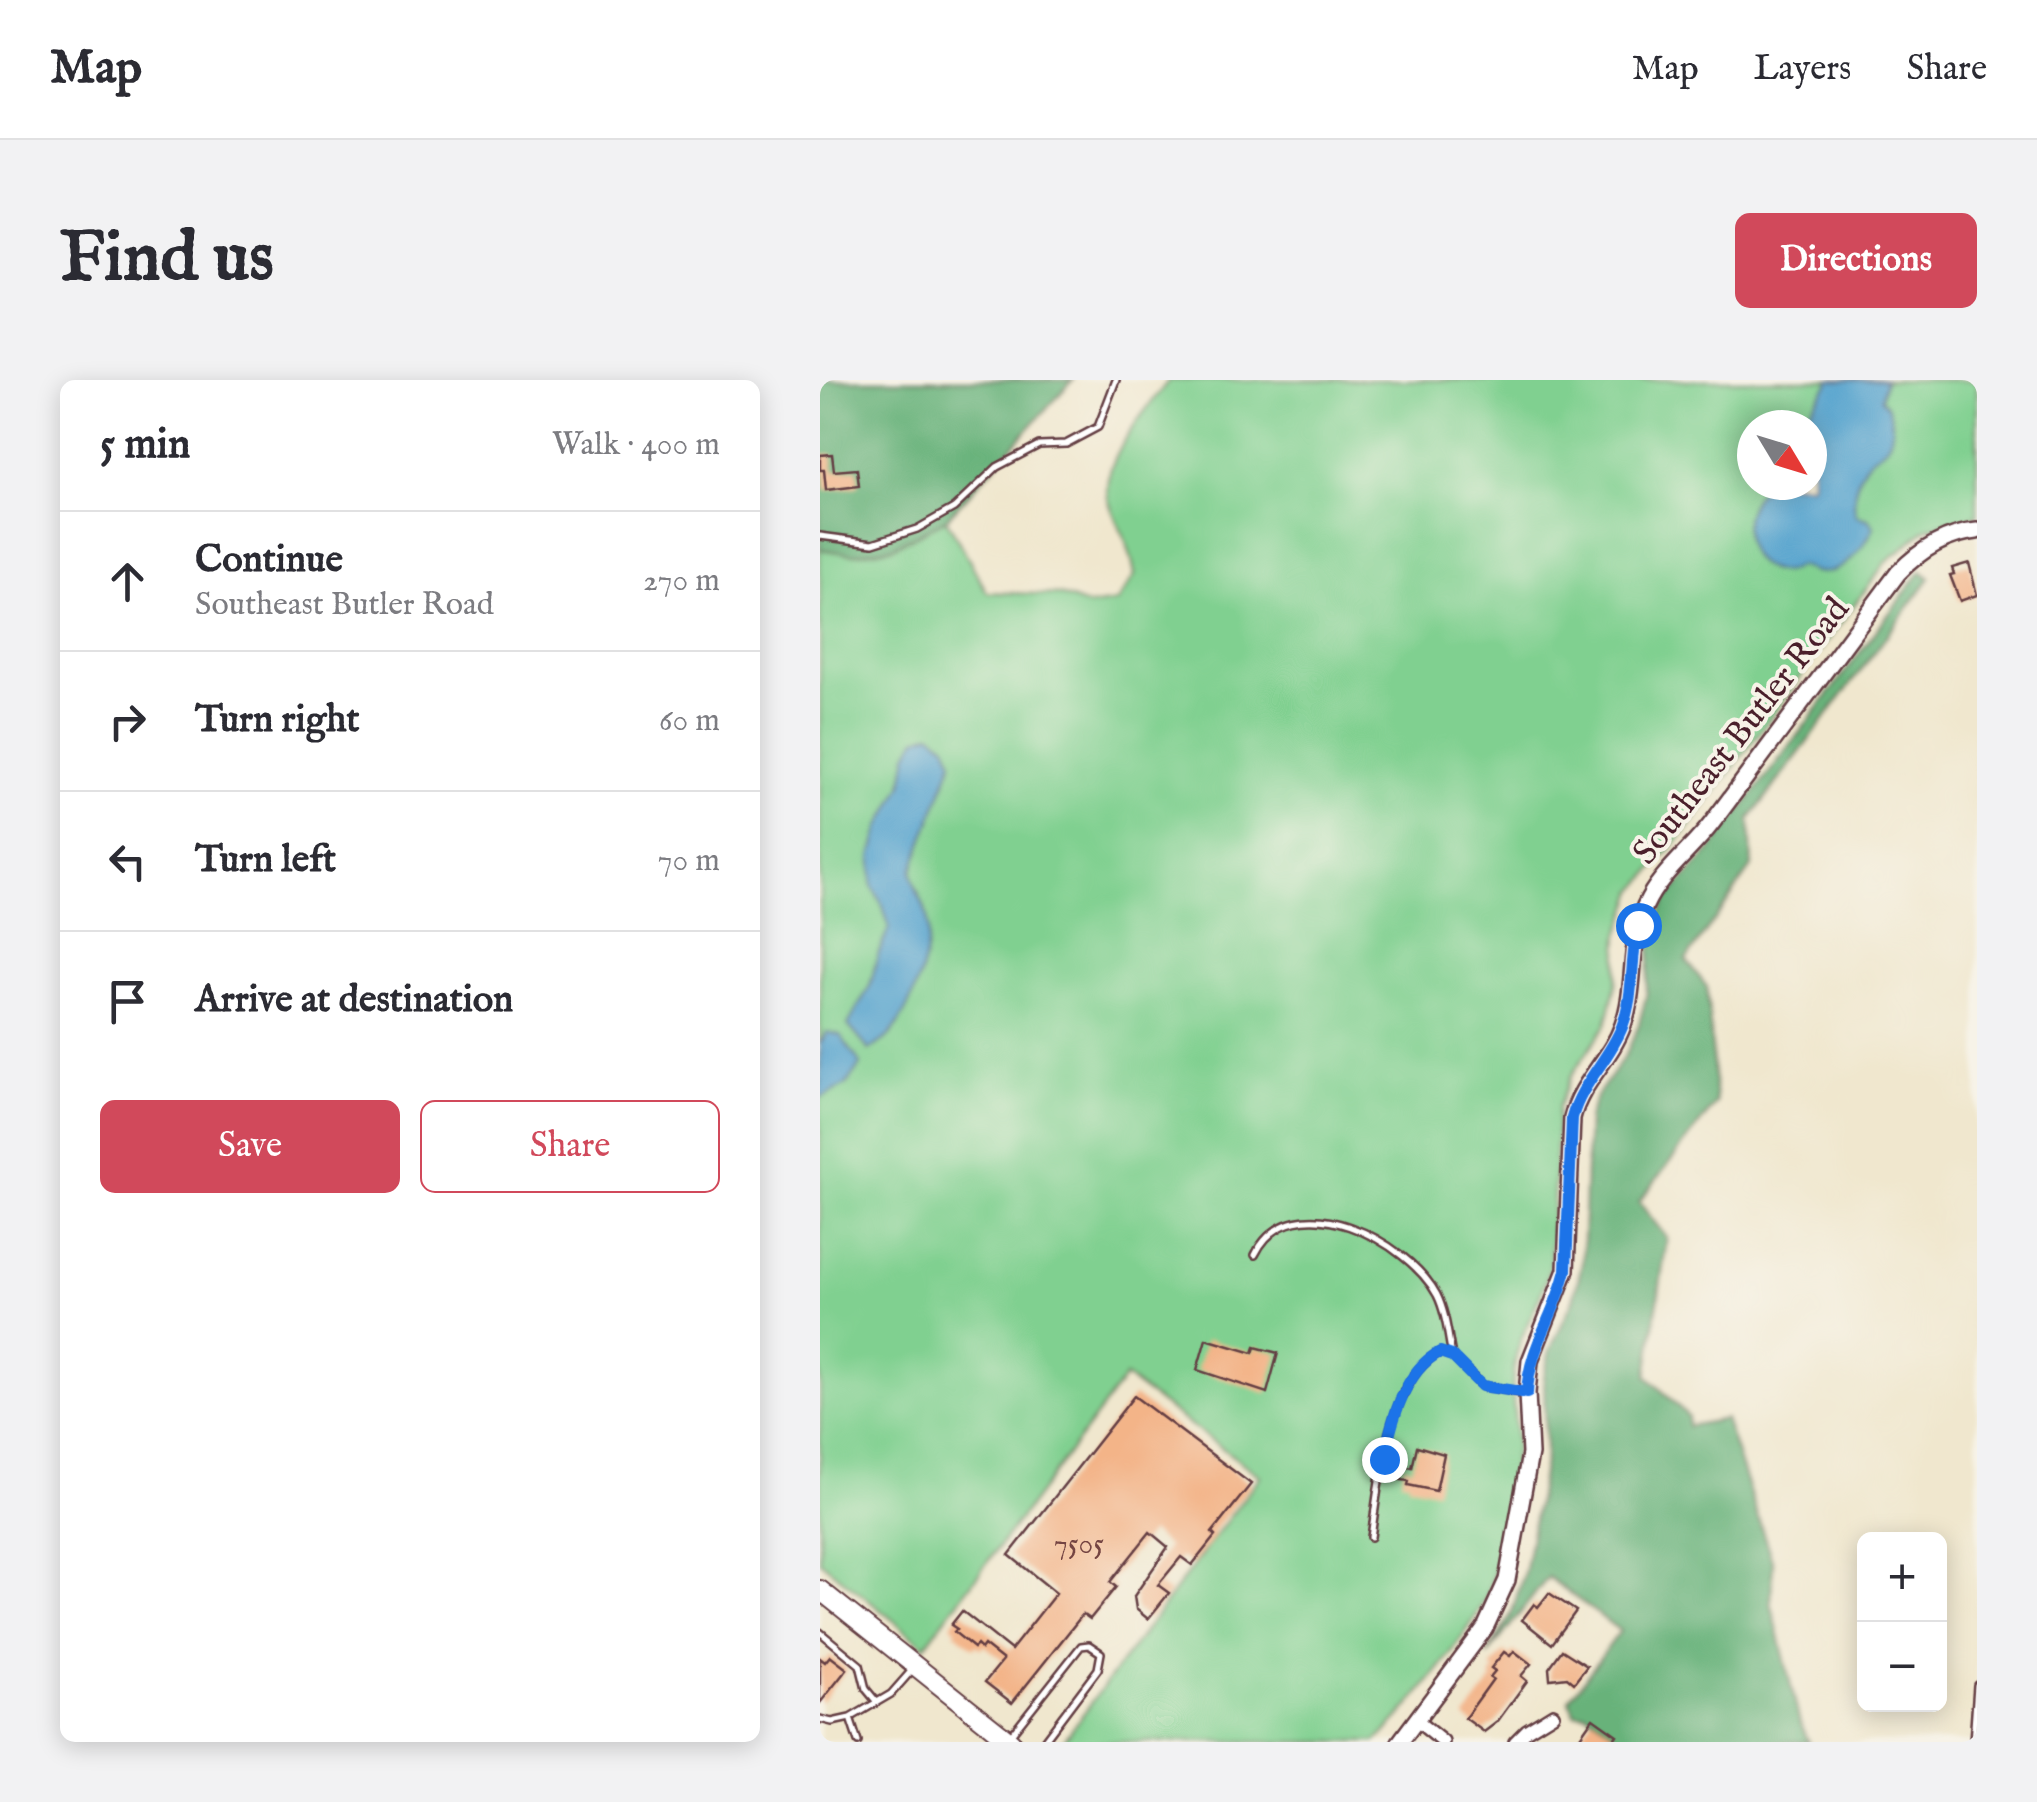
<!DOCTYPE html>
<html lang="en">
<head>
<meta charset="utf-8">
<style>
  body { margin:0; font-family:"IM FELL English",serif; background:#f2f2f3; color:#2b2b33 }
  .controls { position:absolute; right:30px; bottom:30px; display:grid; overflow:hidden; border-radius:15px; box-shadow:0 5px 25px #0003 }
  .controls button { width:90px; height:90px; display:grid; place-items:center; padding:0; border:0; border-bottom:2px solid #e1e1e2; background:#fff; color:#2b2b33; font:50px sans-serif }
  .compass { position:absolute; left:917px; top:30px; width:90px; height:90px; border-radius:50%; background:#fff; box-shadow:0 5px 25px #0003; rotate:128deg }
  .stop { position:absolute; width:30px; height:30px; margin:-22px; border:8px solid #1a73e8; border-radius:50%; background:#fff }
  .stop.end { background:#1a73e8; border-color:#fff; box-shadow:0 2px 10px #0008 }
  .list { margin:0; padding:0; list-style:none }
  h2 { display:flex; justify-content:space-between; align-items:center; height:130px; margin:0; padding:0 40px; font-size:42px }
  h2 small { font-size:32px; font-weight:400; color:#7c7c81 }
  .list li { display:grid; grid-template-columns:65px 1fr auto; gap:30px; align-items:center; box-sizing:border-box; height:140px; padding:0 40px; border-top:2px solid #e1e1e2 }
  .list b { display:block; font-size:38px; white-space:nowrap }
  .list p { margin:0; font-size:32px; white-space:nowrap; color:#7c7c81 }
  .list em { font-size:32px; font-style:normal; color:#7c7c81 }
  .actions { display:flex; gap:20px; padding:30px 40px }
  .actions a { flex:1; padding:22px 0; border:2px solid #d1495b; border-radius:15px; text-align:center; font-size:35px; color:#d1495b }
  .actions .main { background:#d1495b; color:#fff }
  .icon { flex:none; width:55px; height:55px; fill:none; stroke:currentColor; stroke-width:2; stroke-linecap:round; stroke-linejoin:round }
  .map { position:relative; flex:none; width:1157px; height:1362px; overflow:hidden; border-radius:15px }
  header { display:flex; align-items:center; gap:60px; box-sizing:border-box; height:140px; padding:0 50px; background:#fff; border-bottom:2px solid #e1e1e2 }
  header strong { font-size:48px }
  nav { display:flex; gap:55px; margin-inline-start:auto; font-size:35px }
  .intro { display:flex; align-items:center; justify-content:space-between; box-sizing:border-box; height:240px; padding:0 60px }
  h1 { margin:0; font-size:70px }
  .button { padding:25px 45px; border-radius:15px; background:#d1495b; color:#fff; font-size:35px; font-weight:700 }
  main { display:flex; gap:60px; padding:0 60px }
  aside { flex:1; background:#fff; border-radius:15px; box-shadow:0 5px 25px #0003 }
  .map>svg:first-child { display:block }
  .green { fill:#80d090; stroke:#65785e; stroke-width:2.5; fill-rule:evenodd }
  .forest { fill:#68b27a; stroke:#596852; stroke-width:2.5 }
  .water { fill:#55a3ce; stroke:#50617c; stroke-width:2.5 }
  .building { fill:#f3b488 }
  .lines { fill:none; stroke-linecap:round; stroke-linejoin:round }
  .lane-casing { stroke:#633d43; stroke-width:10 }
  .street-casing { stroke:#633d43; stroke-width:16 }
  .secondary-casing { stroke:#633d43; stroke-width:20 }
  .primary-casing { stroke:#633d43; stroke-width:22 }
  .lane { stroke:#fff; stroke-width:5 }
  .street { stroke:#fff; stroke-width:11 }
  .secondary { stroke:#fff; stroke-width:15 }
  .primary { stroke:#fff; stroke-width:18 }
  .route { stroke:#1a73e8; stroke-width:12 }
  .labels { text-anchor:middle; stroke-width:8; stroke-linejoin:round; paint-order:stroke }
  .number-label { font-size:30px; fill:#744442 }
  .street-label { font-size:35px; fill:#4a1f2b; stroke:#f7f3e8 }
</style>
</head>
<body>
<header>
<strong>Map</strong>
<nav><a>Map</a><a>Layers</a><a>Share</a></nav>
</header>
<div class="intro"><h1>Find us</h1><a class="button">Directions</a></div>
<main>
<aside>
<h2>5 min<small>Walk · 400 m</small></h2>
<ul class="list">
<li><svg class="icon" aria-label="ahead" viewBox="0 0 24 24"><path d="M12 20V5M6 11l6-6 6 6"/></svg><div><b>Continue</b><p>Southeast Butler Road</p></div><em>270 m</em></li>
<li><svg class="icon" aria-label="right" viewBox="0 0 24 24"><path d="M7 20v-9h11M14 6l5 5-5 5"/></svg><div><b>Turn right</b></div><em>60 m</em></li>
<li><svg class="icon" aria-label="left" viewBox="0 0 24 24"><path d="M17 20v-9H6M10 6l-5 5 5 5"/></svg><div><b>Turn left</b></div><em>70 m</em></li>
<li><svg class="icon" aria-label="arrive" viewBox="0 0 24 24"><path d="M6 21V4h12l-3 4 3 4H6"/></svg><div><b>Arrive at destination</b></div></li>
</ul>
<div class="actions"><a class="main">Save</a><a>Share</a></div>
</aside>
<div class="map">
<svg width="1157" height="1362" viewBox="0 0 1157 1362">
  <rect width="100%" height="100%" fill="#f7f3e8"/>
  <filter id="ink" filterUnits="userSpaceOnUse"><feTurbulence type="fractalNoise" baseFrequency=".01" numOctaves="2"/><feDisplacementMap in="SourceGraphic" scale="20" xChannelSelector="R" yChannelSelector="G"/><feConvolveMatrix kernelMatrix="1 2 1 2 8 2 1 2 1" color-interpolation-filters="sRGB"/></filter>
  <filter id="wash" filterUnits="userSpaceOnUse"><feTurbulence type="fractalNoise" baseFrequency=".0048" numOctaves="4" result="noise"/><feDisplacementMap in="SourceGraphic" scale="40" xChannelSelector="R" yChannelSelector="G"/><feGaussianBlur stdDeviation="2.25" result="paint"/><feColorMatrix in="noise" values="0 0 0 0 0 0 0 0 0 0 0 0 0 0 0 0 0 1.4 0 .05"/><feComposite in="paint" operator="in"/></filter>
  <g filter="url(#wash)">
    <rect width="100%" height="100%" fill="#f0e7ce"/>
    <!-- green -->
    <path class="green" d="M 349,0 L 1157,0 L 1157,135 L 1106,149 L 1066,182 L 867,450 L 815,511 L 799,555 L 796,604 L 786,645 L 751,696 L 738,728 L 730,886 C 722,921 699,951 694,987 C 689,1015 698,1043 695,1071 C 691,1107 679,1182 667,1215 C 653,1250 584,1336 556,1362 L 242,1362 L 440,1096 L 305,997 L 105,1266 L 0,1181 L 0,169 C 59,179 75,166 126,139 L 167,212 L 240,215 L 269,226 L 297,222 L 315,195 C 310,163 299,150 289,122 C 276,86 328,27 349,0 ZM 932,45 L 992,45 L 992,105 L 932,105 Z"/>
    <!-- forest -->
    <path class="forest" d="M 0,0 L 253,0 L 126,139 L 73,167 L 33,174 L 0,169 Z
      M 1101,191 L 1110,198 L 930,439 L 932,487 L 866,580 L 887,607 L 896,723 L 819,822 L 847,858 L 827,996 L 868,1036 L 868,1046 L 905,1039 L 953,1183 L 951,1222 L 979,1339 L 989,1362 L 808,1362 L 767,1333 L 755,1334 L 749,1320 L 800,1251 L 728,1197 L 667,1276 L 691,1235 L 705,1189 L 725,1076 L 724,996 L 730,970 L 753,920 L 762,883 L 768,738 L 776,717 L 806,674 L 818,647 L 826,617 L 832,552 L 847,518 L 892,469 Z"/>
    <!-- water -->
    <path class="water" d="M 1011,0 L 1065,0 L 1061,19 C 1073,29 1075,52 1067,65 C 1064,72 1052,75 1048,81 C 1037,95 1030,121 1037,136 L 1048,139 L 1054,147 C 1044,168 1022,198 995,192 C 989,190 984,187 978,186 C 968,193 960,194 948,189 C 913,175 922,112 951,105 C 963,102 980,105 992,105 L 992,45 L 986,45 L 990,30 Z
      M 111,353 L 126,365 L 133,381 L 92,491 C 93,507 100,515 105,529 C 116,563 93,629 69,656 C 64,661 56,666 49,670 L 28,645 L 50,606 L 58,575 L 69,548 L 63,526 L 52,506 L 52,476 L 61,446 L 83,404 L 88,374 L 97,358 Z
      M 7,652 L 20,655 L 41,684 L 26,705 L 0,718 L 0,664 Z"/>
    <g id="blocks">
      <!-- building -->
      <path class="building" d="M 12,74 L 14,91 L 37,89 L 39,106 L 6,110 L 4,90 L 0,90 L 0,75 Z
        M 1149,183 L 1157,215 L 1140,221 L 1130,195 L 1134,194 L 1132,188 Z
        M 386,959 L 433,973 L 435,967 L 458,973 L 447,1013 L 377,990 Z
        M 314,1016 L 431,1104 L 392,1153 L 395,1156 L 372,1185 L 361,1177 L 338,1205 L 349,1213 L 328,1239 L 316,1229 L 314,1216 L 348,1167 L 330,1152 L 290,1202 L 296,1207 L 270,1239 L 263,1234 L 192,1323 L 165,1302 L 183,1280 L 164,1265 L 161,1269 L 157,1265 L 154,1268 L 134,1252 L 137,1249 L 131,1245 L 142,1231 L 191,1270 L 236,1213 L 189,1175 Z
        M 597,1066 L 624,1074 L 616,1111 L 588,1105 L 589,1101 L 581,1100 L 584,1086 L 592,1088 Z
        M 729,1213 L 756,1231 L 732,1264 L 702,1240 L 714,1224 L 718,1227 Z
        M 742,1270 L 767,1286 L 754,1303 L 747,1297 L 730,1299 L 729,1288 Z
        M 694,1271 L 711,1284 L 701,1296 L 707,1301 L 677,1342 L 664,1352 L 645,1338 L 673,1299 L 670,1297 L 675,1291 L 671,1288 L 684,1272 L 690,1276 Z
        M 10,1276 L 27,1289 L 0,1323 L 0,1278 L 5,1282 Z
        M 773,1338 L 797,1355 L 792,1362 L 756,1362 Z"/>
    </g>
  </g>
  <g filter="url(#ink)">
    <use href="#blocks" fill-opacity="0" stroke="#633d43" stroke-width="2.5"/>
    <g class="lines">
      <defs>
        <path id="lane" d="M 0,156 L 53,163 L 97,149 L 134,128 L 177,87 L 219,65 L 246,64 L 278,47 L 296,0
          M 435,875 C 472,799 589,862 617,915 C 626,933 628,956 632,976
          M 551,1157 C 559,1105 567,999 620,972 L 632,976 L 662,1006 L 704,1013
          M 0,1252 L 40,1285 L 46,1309 L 56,1321
          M 0,1339 L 12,1342 L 30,1338
          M 189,1357 L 261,1266 L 269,1265 L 281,1273 L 278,1289 L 223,1362
          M 38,1362 L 30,1338 L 71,1314 L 93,1289
          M 1153,1362 L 1157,1305"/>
        <path id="street" d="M 597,1341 L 623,1362
          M 695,1362 L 707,1350 L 733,1334"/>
        <path id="secondary" d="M 580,1362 L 665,1248 L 687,1200 L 710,1074 L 707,1013 L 710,981 L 746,890 L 752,738 C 761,702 791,679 803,645 C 817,606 808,565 825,526 C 840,493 870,472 892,443 C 954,360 1016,276 1078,193 C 1100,170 1125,154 1157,151"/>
        <path id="primary" d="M 0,1210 L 191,1362"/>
      </defs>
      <!-- lane casing -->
      <use href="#lane" class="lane-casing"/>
      <!-- street casing -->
      <use href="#street" class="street-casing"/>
      <!-- secondary casing -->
      <use href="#secondary" class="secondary-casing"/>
      <!-- primary casing -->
      <use href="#primary" class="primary-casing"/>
      <!-- lane -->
      <use href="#lane" class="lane"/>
      <!-- street -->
      <use href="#street" class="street"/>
      <!-- secondary -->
      <use href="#secondary" class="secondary"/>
      <!-- primary -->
      <use href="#primary" class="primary"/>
    </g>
  </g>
  <g class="lines" filter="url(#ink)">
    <!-- route -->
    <path class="route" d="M 564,1079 C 571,1043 584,990 620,972 L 632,976 L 662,1006 L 707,1013 C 709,967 736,934 746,890 L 752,738 C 761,703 789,680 802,647 C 815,614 810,579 818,545"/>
  </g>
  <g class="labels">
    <!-- number labels -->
    <g class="number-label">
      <text x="259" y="1173">7505</text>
    </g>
    <!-- street labels -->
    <g class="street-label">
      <text transform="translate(920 350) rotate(-52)" y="12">Southeast Butler Road</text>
    </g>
  </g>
</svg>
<div class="controls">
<button>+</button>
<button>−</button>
</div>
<svg class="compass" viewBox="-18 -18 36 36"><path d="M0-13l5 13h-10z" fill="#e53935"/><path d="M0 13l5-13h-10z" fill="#7c7c81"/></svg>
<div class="stop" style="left:818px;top:545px"></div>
<div class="stop end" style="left:564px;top:1079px"></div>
</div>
</main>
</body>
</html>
